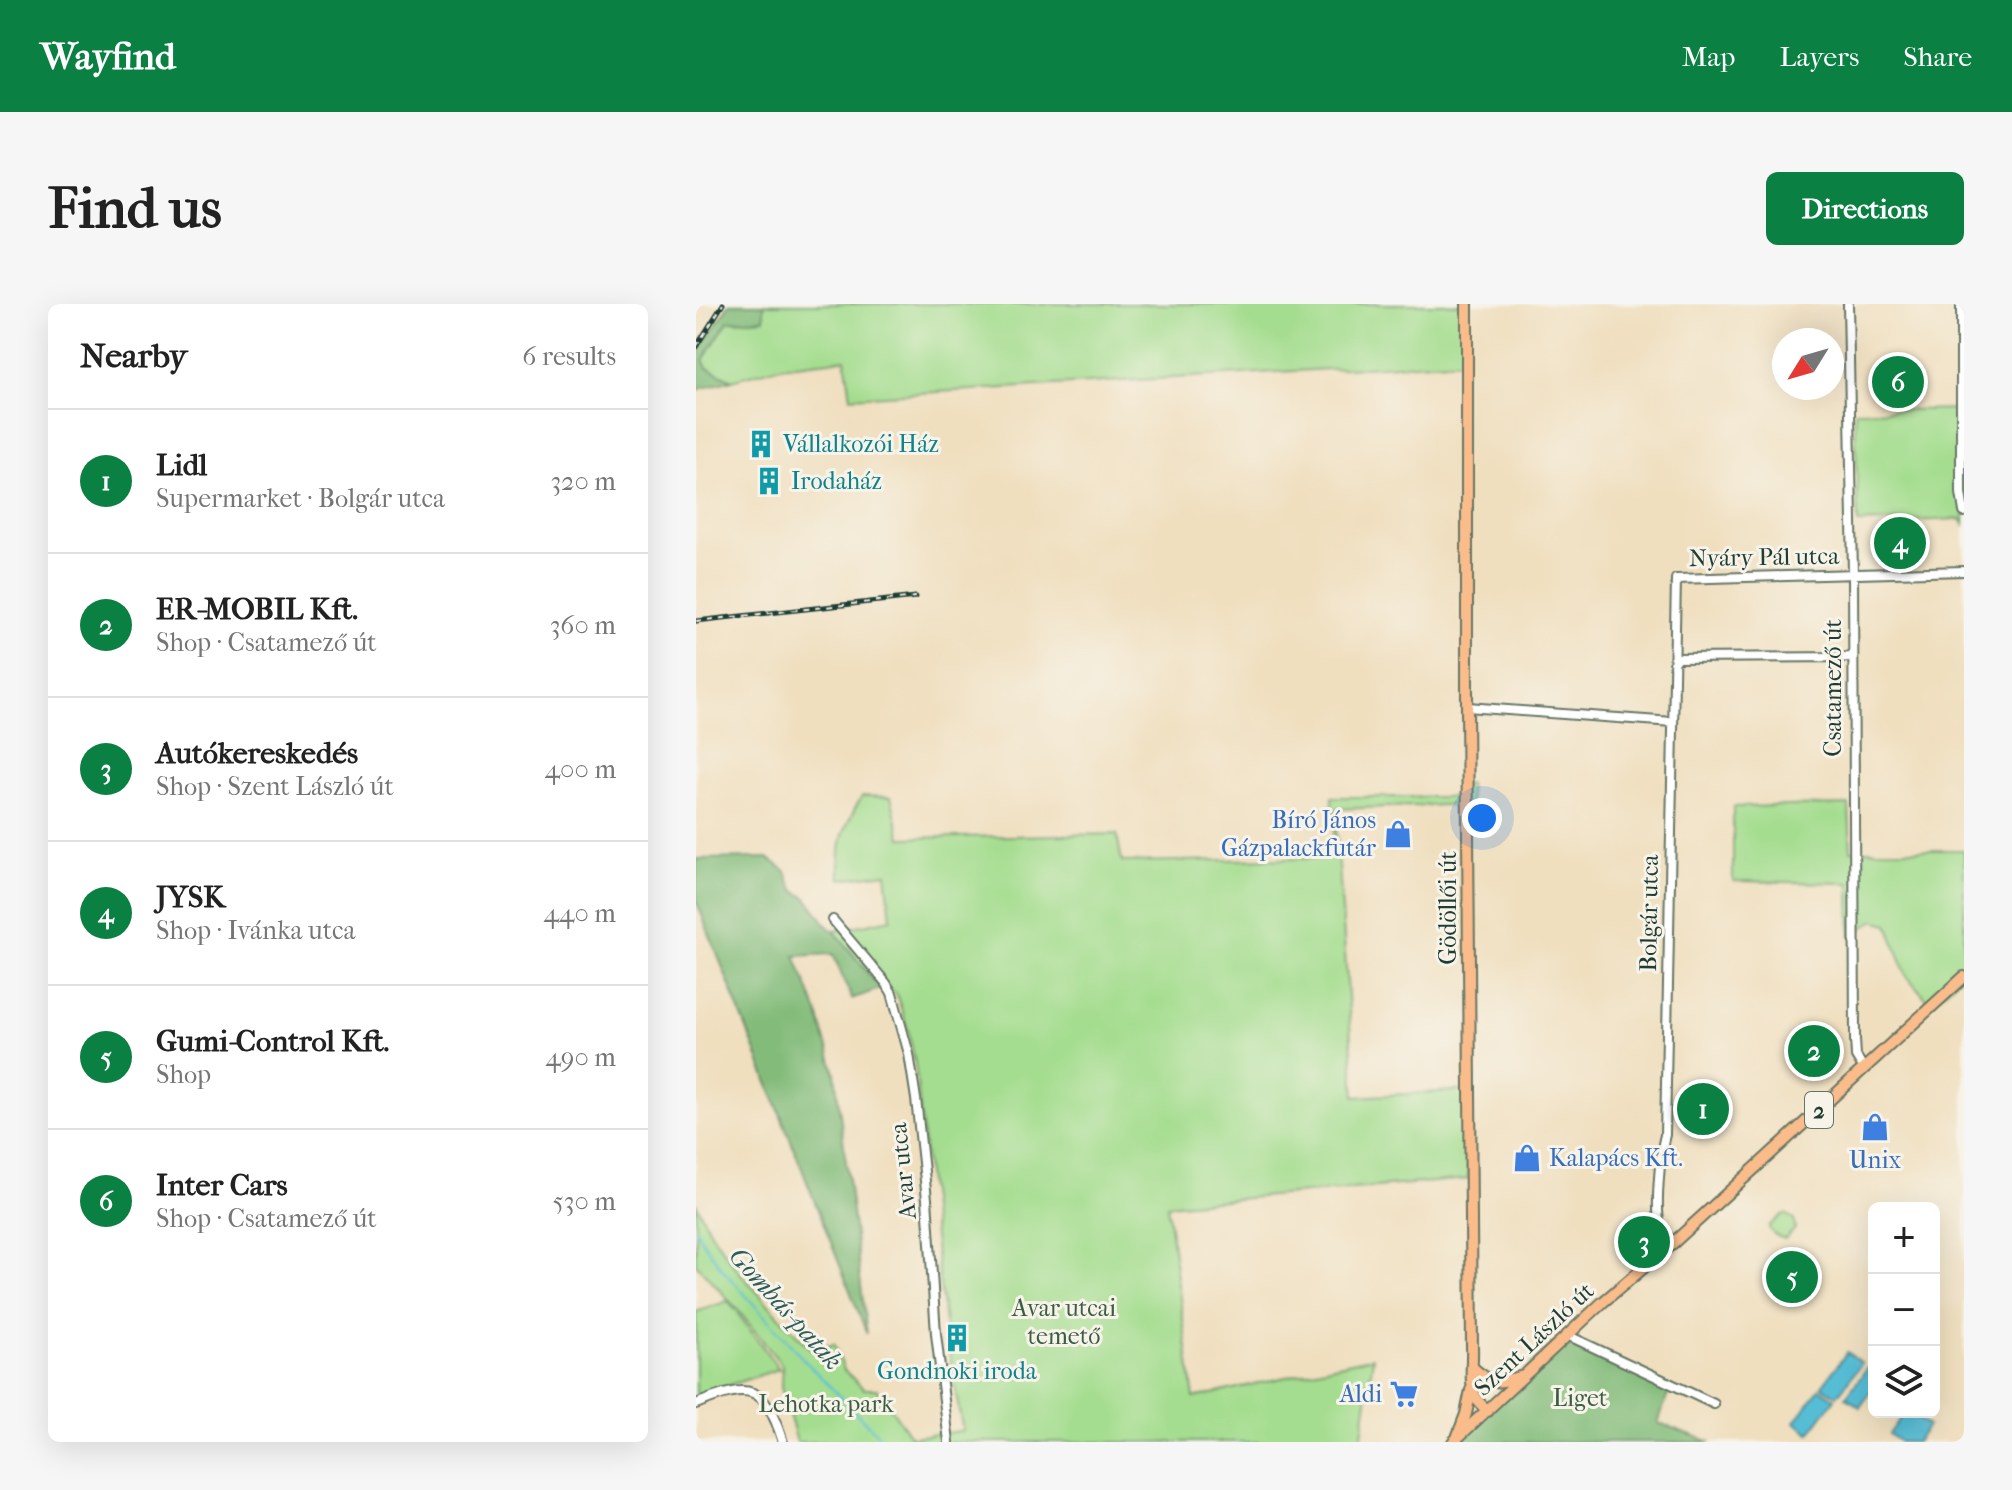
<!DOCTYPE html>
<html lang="en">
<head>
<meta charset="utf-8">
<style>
  body { margin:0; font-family:"IM FELL French Canon",serif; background:#f6f6f6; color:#222 }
  .controls { position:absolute; right:24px; bottom:24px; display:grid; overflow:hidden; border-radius:12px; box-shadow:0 8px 32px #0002 }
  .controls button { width:72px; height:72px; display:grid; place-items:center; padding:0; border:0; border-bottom:2px solid #e0e0e0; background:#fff; color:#222; font:40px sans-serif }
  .compass { position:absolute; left:1076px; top:24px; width:72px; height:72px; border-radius:50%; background:#fff; box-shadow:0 8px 32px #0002; rotate:233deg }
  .you { position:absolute; left:786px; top:514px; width:28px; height:28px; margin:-20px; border:6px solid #fff; border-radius:50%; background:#1a73e8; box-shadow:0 0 0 12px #1a73e833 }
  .badge { display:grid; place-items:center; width:52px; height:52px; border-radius:50%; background:#0b8043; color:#fff; font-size:26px; font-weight:700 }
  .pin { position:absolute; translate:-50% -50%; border:4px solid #fff; box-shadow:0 2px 8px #0006 }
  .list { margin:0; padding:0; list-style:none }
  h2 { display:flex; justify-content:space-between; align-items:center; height:104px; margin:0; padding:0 32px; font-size:34px }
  h2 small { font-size:26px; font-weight:400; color:#767676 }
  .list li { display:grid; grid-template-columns:52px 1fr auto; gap:24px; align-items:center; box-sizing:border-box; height:144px; padding:0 32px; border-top:2px solid #e0e0e0 }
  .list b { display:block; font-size:30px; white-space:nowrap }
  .list p { margin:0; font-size:26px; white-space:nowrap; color:#767676 }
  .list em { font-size:26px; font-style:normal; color:#767676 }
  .icon { flex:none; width:44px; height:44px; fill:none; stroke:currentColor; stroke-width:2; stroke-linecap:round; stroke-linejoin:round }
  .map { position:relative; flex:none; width:1268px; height:1138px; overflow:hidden; border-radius:12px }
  header { display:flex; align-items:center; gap:48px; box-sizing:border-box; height:112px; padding:0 40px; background:#0b8043; color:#fff }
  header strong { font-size:38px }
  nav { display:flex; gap:44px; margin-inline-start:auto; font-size:28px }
  .intro { display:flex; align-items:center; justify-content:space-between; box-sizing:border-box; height:192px; padding:0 48px }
  h1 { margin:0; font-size:56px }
  .button { padding:20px 36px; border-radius:12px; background:#0b8043; color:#fff; font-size:28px; font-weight:700 }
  main { display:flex; gap:48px; padding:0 48px }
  aside { flex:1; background:#fff; border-radius:12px; box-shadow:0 8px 32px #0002 }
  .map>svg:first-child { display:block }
  .green { fill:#a4dd8f; stroke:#628d62; stroke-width:2 }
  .forest { fill:#83bc7a; stroke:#517c57; stroke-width:2 }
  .water { fill:#57bdd5; stroke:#3b7d84; stroke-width:2 }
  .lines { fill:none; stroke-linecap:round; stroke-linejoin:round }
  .stream { stroke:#57bdd5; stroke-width:2 }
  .minor-casing { stroke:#687665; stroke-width:12 }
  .major-casing { stroke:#687665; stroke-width:14 }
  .minor { stroke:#fff; stroke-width:8 }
  .major { stroke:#f9bc8a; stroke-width:10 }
  .rail-casing { stroke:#1f3d34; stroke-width:5 }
  .rail { stroke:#f7f3e8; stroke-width:2; stroke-dasharray:6; stroke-linecap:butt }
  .labels { text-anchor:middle; stroke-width:6; stroke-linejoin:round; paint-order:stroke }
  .shield { fill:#f7f3e8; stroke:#60746a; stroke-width:2 }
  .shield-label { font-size:22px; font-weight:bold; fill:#1f3d34 }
  .culture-label { font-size:24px; fill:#0d838f; stroke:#f7f3e8; text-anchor:start }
  .street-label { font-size:24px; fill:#1f3d34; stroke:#f7f3e8 }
  .shop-label { font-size:24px; fill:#366cbe; stroke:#f7f3e8; text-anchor:end }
  .park-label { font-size:24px; fill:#3a5d46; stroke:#f7f3e8 }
  .water-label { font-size:26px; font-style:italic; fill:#2d5d5c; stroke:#f7f3e8 }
</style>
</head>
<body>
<header>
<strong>Wayfind</strong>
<nav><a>Map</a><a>Layers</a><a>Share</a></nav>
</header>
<div class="intro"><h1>Find us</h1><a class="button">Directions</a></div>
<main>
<aside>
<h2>Nearby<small>6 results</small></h2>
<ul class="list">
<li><span class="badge">1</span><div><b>Lidl</b><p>Supermarket · Bolgár utca</p></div><em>320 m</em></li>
<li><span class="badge">2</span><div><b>ER-MOBIL Kft.</b><p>Shop · Csatamező út</p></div><em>360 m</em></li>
<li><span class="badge">3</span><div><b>Autókereskedés</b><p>Shop · Szent László út</p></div><em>400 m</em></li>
<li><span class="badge">4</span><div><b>JYSK</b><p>Shop · Ivánka utca</p></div><em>440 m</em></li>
<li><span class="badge">5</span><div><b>Gumi-Control Kft.</b><p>Shop</p></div><em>490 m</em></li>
<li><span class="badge">6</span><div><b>Inter Cars</b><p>Shop · Csatamező út</p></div><em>530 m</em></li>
</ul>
</aside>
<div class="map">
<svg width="1268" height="1138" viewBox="0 0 1268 1138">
  <rect width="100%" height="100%" fill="#f7f3e8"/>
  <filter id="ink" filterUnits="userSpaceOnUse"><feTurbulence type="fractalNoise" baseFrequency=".0125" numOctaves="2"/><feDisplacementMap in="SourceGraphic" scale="16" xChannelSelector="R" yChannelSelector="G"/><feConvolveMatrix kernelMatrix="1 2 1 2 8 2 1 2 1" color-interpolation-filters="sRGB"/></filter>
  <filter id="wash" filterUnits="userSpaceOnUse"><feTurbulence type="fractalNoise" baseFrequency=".006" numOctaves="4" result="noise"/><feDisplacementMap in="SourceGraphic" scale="32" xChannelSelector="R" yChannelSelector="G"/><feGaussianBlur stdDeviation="1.8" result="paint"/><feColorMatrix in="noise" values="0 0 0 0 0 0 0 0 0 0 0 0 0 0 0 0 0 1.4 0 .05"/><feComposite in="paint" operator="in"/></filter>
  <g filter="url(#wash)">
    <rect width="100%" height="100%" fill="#f0dfbf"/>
    <!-- green -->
    <path class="green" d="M 68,0 L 768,0 L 769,57 L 155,93 L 149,55 L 83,63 L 36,76 L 11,64 L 7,56 L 32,17 L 68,15 Z
      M 1268,105 L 1268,220 L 1265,215 L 1162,219 L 1159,107 Z
      M 773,480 L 774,500 L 639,505 L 659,793 L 774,786 L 772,875 L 471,901 L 498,1094 L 677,1053 L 665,1138 L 101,1138 L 85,1083 L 86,1061 L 42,1006 L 43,1011 L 83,1065 L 0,1092 L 0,1008 L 32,997 L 39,1006 L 41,1005 L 0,960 L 0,899 C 25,957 74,1001 116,1047 L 138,1040 L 148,1066 L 168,1085 L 181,1085 L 215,1133 L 267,1127 C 243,1006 233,882 219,760 L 213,729 L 200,689 L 180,679 L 138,627 L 195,615 L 190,569 L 145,575 C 140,536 148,525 166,492 L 195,493 L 205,534 L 421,530 L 426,558 L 639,554 L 636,493 L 760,493 L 760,482 Z
      M 1153,501 L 1155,546 L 1268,546 L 1268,669 L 1235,700 L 1210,671 L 1192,620 L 1179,616 L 1155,631 L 1154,579 L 1037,577 L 1037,503 Z
      M 1090,910 L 1098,916 L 1099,925 L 1089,935 C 1083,934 1073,929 1073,922 L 1086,911 Z"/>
    <!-- forest -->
    <path class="forest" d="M 33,0 L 68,0 L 68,15 L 32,17 L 7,56 L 11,64 L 36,76 L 0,86 L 0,52 Z
      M 72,554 L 90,567 L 93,576 L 99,587 L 111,594 L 132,623 L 138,627 L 180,679 L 186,684 L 156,695 L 137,650 L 99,652 L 122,709 L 139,769 L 171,1030 L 0,596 L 0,555 Z
      M 866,1032 L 974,1084 L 962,1119 L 1015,1138 L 754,1138 Z"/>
    <!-- water -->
    <path class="water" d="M 1151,1048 L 1166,1059 L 1141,1092 L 1126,1082 Z
      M 1171,1064 L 1178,1069 L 1178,1084 L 1164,1103 L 1150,1093 Z
      M 1124,1084 L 1139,1095 L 1114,1129 L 1099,1118 Z
      M 1209,1108 L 1213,1108 L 1232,1122 L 1220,1138 L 1204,1138 L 1193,1130 Z"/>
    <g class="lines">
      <!-- stream -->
      <path class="stream" d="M 0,926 L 7,938 L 26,965 L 111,1059 L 189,1138"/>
    </g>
  </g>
  <g filter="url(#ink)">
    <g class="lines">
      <defs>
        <path id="minor" d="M 1152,0 L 1157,271 L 1159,735 L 1160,752 L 1168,765
          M 1265,0 L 1265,189 L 1268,208
          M 979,354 L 1156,353
          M 771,403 L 977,418
          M 137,616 L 190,679 L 196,689 L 213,750 L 220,795 L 231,895 L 240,1030 L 253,1138
          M 977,939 C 971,932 965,925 963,916 C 960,899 964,849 969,831 L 980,275 L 1268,267
          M 871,1031 L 1018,1100
          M 0,1100 C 55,1078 68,1080 87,1138"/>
        <path id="major" d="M 771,0 L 771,403 L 776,1043 C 777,1059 772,1084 782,1097 C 785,1101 789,1104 792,1107
          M 777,1064 C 798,1082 801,1079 827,1072
          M 762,1131 L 770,1110 L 775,1086
          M 757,1138 L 907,998 L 977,939 L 1268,673"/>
      </defs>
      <!-- minor casing -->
      <use href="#minor" class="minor-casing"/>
      <!-- major casing -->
      <use href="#major" class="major-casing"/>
      <!-- minor -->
      <use href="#minor" class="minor"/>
      <!-- major -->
      <use href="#major" class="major"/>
      <defs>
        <path id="rail" d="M 0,43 L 27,0
          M 0,317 L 220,293"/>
      </defs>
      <!-- rail casing -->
      <use href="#rail" class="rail-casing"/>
      <!-- rail -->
      <use href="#rail" class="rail"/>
    </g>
  </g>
  <!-- icons -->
  <defs>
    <symbol id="building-bare" viewBox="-9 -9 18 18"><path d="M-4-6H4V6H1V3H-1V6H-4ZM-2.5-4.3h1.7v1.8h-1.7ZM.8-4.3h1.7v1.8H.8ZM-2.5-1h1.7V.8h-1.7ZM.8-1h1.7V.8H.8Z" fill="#0f9aa8" stroke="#f7f3e8" stroke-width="2.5" paint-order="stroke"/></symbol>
    <symbol id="shop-bare" viewBox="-9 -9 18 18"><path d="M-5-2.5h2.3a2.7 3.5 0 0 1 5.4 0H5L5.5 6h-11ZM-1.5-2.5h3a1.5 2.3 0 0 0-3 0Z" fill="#3f7fe0" stroke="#f7f3e8" stroke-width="2.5" paint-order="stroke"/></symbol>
    <symbol id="supermarket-bare" viewBox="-9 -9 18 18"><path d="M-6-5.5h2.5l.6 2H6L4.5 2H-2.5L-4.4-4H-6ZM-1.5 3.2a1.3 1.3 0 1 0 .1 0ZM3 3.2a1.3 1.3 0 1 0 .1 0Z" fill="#3f7fe0" stroke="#f7f3e8" stroke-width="2.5" paint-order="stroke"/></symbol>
  </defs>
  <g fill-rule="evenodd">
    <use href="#building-bare" x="45" y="120" width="40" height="40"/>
    <use href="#building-bare" x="53" y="157" width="40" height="40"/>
    <use href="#shop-bare" x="682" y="510" width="40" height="40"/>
    <use href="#shop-bare" x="1159" y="803" width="40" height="40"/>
    <use href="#shop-bare" x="811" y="834" width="40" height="40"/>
    <use href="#building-bare" x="241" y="1014" width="40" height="40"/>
    <use href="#supermarket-bare" x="688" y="1070" width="40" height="40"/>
  </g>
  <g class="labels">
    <!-- shield labels -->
    <rect class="shield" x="1109" y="788" width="28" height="36" rx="6"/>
    <g class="shield-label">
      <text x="1123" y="814">2</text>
    </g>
    <!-- culture labels -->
    <g class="culture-label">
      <text x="87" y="148">Vállalkozói Ház</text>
      <text x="95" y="185">Irodaház</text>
      <text x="261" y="1075" text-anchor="middle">Gondnoki iroda</text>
    </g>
    <!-- street labels -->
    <g class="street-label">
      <text transform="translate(1068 253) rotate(-1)" y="8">Nyáry Pál utca</text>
      <text transform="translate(1137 384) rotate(-90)" y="8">Csatamező út</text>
      <text transform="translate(752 604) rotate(-90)" y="8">Gödöllői út</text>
      <text transform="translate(953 609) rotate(-89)" y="8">Bolgár utca</text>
      <text transform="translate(207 867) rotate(-96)" y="8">Avar utca</text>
      <text transform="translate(838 1035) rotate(-43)" y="8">Szent László út</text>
    </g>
    <!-- shop labels -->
    <g class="shop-label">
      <text x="680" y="524">Bíró János<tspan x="680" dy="28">Gázpalackfutár</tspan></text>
      <text x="853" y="862" text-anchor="start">Kalapács Kft.</text>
      <text x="1179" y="864" text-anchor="middle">Unix</text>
      <text x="686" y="1098">Aldi</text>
    </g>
    <!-- park labels -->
    <g class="park-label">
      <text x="368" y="1012">Avar utcai<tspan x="368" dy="28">temető</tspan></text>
      <text x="884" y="1102">Liget</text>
      <text x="130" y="1108">Lehotka park</text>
    </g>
    <!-- water labels -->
    <g class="water-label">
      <text transform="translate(90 1004) rotate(48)" y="9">Gombás-patak</text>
    </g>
  </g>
</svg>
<div class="controls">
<button>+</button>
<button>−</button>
<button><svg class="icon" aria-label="layers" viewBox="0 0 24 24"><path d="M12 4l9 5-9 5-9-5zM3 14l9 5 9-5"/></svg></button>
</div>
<svg class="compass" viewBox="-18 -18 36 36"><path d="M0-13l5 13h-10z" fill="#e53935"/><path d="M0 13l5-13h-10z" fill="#767676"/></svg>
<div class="you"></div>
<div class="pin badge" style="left:1007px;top:805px">1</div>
<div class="pin badge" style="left:1118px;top:747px">2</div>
<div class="pin badge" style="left:948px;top:938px">3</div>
<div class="pin badge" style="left:1204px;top:239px">4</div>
<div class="pin badge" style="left:1096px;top:973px">5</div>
<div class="pin badge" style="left:1202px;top:78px">6</div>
</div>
</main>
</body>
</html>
